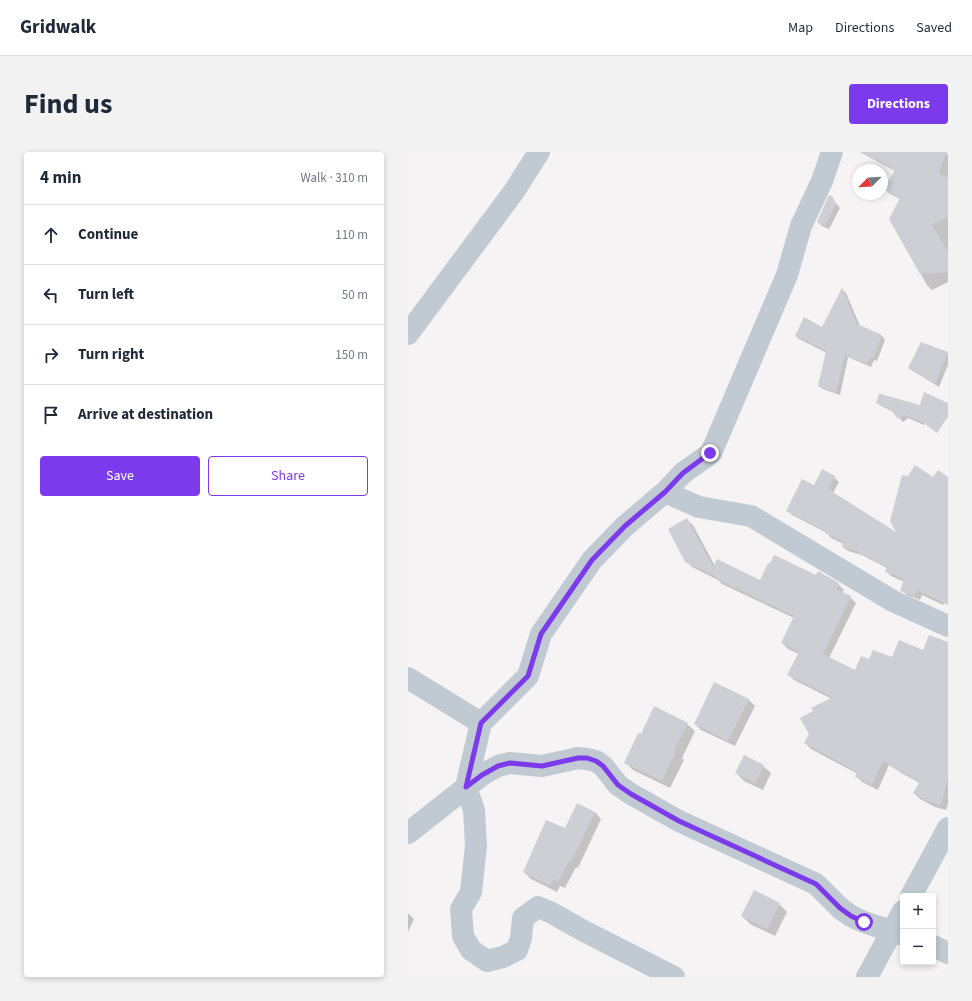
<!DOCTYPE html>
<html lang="en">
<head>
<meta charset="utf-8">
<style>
  body { margin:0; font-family:"Source Sans 3",sans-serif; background:#f2f2f3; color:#1f2937 }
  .controls { position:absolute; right:12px; bottom:12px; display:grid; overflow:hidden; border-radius:4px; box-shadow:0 2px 6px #0003 }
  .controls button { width:36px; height:36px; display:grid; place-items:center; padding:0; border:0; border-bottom:1px solid #e0e1e3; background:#fff; color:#1f2937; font:20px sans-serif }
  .compass { position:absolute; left:444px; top:12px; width:36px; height:36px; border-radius:50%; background:#fff; box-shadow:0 2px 6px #0003; rotate:246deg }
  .stop { position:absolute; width:12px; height:12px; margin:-9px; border:3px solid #7c3aed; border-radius:50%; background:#fff }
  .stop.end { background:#7c3aed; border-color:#fff; box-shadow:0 1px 4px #0008 }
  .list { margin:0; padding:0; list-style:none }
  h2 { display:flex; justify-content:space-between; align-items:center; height:52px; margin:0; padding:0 16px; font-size:17px }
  h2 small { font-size:13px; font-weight:400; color:#747a83 }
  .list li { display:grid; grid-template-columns:26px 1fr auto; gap:12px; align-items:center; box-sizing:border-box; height:60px; padding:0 16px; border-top:1px solid #e0e1e3 }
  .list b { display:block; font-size:15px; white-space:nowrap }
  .list em { font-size:13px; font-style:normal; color:#747a83 }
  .actions { display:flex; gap:8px; padding:12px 16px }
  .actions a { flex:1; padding:9px 0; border:1px solid #7c3aed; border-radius:4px; text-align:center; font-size:14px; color:#7c3aed }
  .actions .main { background:#7c3aed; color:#fff }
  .icon { flex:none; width:22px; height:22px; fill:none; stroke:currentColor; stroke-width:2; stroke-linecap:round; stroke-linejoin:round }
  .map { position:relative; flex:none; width:540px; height:825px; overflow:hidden; border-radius:4px }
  header { display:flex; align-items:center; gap:24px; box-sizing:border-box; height:56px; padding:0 20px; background:#fff; border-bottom:1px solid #e0e1e3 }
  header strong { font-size:19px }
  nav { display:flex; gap:22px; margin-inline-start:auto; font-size:14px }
  .intro { display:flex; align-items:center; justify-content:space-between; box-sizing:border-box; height:96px; padding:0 24px }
  h1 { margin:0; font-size:28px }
  .button { padding:10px 18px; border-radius:4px; background:#7c3aed; color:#fff; font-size:14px; font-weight:700 }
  main { display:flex; gap:24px; padding:0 24px }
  aside { flex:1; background:#fff; border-radius:4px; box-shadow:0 2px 6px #0003 }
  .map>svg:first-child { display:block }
  .shadow { fill:#0003 }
  .building { fill:#cdcfd5 }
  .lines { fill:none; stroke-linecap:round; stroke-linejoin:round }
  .minor { stroke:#c1cad2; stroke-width:22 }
  .route { stroke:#7c3aed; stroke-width:5 }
</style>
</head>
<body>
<header>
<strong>Gridwalk</strong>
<nav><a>Map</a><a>Directions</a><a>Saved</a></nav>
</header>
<div class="intro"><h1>Find us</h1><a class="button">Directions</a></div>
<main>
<aside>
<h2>4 min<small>Walk · 310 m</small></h2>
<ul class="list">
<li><svg class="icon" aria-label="ahead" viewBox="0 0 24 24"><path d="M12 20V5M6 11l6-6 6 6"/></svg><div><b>Continue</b></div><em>110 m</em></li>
<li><svg class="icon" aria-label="left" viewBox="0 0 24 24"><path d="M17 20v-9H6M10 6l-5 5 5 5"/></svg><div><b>Turn left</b></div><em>50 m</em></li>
<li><svg class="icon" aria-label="right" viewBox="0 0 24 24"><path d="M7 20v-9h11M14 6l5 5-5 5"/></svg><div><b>Turn right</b></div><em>150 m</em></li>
<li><svg class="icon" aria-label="arrive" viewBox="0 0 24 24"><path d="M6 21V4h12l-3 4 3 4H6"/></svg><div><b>Arrive at destination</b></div></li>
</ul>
<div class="actions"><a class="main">Save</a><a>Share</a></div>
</aside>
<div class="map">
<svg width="540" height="825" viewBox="0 0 540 825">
  <rect width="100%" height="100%" fill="#f5f3f3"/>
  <!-- shadow -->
  <path class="shadow" d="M 452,0 L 540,0 L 540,130 L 524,138 L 519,133 L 482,67 L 492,47 L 482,42 L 477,37 L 487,19 Z
    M 423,45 L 432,56 L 421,77 L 414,74 L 410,70 Z
    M 435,138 L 438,141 L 452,174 L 474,184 L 477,188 L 469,209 L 466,208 L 463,215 L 440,205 L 432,243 L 415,237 L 411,234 L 419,201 L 391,187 L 388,184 L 415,176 Z
    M 514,192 L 540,202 L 540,213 L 531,235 L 505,219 L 501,215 Z
    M 469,250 L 521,259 L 516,273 L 500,266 L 495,270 L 486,260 L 473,254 Z
    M 426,325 L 431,330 L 425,341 L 491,383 L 525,327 L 540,329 L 540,444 L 535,453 L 514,443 L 512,448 L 499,443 L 494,438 L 496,430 L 483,424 L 478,419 L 479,416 L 454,403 L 440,399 L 435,395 L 436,392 L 423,386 L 419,381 L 384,363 L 380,358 L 406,335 Z
    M 279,368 L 285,373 L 307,414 L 353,430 L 408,425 L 430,432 L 436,438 L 434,441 L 442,445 L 448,451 L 421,506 L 448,519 L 462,509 L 485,506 L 516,499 L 540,491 L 540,652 L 538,658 L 527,655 L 512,647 L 506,641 L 512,631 L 495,622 L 481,613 L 470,638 L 454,630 L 448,624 L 450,622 L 403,597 L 397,591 L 402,582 L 406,559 L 424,547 L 386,528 L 381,523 L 391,502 L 380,497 L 374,491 L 386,466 L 314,432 L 310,428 L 284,415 L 278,409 Z
    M 307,531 L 341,548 L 347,554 L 327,594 L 293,578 L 287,572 Z
    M 279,572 L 287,579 L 274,606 L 276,608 L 262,636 L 225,618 L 217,610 L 234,583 Z
    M 355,614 L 363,621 L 355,638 L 336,629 L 328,621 Z
    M 187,660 L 193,667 L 170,716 L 168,715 L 157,736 L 152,734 L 149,740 L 123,727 L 116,720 L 157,677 Z
    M 371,752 L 379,760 L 367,784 L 342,772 L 334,764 Z
    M 0,761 L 6,767 L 0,780 Z"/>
  <!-- building -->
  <path class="building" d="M 454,0 L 539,0 L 530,21 L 540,26 L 540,65 L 524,73 L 540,100 L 540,120 L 512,122 L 481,67 L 492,46 L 476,37 L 487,18 Z
    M 421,43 L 424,44 L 428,52 L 417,74 L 409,70 Z
    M 434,136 L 449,172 L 474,183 L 465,206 L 462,205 L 459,212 L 437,203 L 428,240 L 410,234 L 418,199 L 387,184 L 396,165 L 414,175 Z
    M 513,190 L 540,200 L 527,232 L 500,216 Z
    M 516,240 L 540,251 L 540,265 L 529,281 L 516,271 L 496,263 L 490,267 L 482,257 L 468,251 L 471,242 L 469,241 L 512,253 Z
    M 507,313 L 525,325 L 530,318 L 540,325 L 540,453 L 509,438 L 507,444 L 492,439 L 496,427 L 477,420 L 479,415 L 448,399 L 434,395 L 435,390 L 417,381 L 418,379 L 378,359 L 394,327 L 406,333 L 414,317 L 427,324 L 420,337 L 488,380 L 482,369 L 494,323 L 500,324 Z
    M 279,366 L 305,415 L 309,407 L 352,428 L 360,411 L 362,411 L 366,403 L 408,423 L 410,419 L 431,431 L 428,437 L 443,444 L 415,502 L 447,518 L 453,504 L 461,507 L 465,498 L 484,505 L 491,488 L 515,498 L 521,483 L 540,490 L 540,626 L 533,653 L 521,650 L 505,641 L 512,629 L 488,617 L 475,609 L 464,633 L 447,625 L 449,620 L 396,591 L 401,582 L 392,566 L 405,559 L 403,556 L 425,545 L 379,523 L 391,500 L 373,491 L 386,464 L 308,427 L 308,425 L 277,410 L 260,377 Z
    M 306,530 L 341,547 L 320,589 L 286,572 Z
    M 246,554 L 280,571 L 266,598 L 268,599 L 254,629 L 216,611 L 230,581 L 233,582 Z
    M 336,603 L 356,613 L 347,631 L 327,621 Z
    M 169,651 L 187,660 L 163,710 L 161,709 L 150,730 L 145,728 L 142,734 L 115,720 L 138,668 L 157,676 Z
    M 346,738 L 372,751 L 359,777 L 333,764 Z"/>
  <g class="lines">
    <!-- minor -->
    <path class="minor" d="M 0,182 L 107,38 L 131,0
      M 257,340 L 291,355 L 343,364 L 485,449 L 540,474
      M 0,526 L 73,571
      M 0,681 L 74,623 L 90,614 L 102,611 L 134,614 L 170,606 L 179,607 L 188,609 L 195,614 L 210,633 L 223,642 L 271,669 L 408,732 L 432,756 L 443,764 L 456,770 L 495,783
      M 503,744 L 540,676
      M 525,794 L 540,801
      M 266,825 L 174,778 L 144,761 L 130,755 L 115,766 L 113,786 L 109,798 L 95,805 L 79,809 L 63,798 L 55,784 L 53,757 L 63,740 L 68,694 L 66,658 L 58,635 L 73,571 L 120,524 L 133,482 L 184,408 L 217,374 L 257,340 L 275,321 L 303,301 L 379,123 L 393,74 L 414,29 L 424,0
      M 459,825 L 495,759"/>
  </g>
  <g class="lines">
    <!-- route -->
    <path class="route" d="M 302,301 L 275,321 L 257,340 L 217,374 L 184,408 L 133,482 L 120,524 L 73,571 L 58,635 L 74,623 L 90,614 L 102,611 L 134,614 L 170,606 L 179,606 L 188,609 L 195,614 L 210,633 L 223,642 L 271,669 L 408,732 L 432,756 L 443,764 L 456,770"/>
  </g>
</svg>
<div class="controls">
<button>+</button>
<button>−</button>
</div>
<svg class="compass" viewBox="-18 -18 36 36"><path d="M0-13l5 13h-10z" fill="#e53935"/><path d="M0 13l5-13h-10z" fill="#747a83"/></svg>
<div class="stop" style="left:456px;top:770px"></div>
<div class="stop end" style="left:302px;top:301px"></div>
</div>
</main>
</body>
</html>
